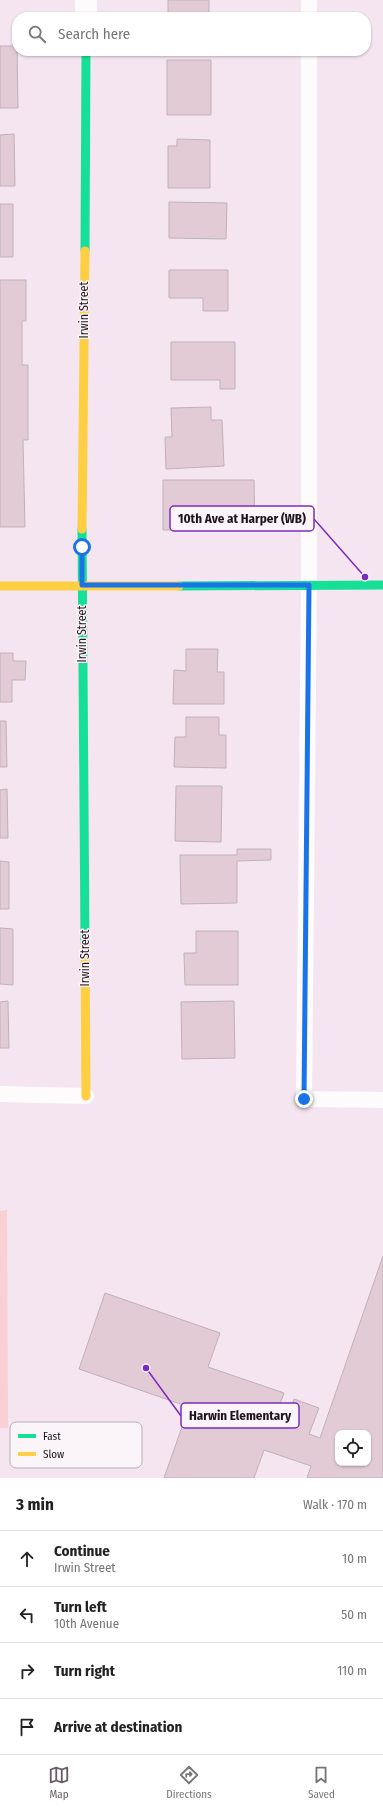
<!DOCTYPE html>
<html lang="en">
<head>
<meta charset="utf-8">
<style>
  body { margin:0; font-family:"Fira Sans Condensed",sans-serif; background:#f6f6f6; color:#222 }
  .controls { position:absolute; right:12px; bottom:12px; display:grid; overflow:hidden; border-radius:8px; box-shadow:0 1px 3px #0004 }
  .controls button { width:36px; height:36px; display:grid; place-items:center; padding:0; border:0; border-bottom:1px solid #e0e0e0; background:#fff; color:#222; font:20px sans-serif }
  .stop { position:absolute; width:12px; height:12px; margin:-9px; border:3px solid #1a73e8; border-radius:50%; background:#fff }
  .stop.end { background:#1a73e8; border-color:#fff; box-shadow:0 1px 4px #0008 }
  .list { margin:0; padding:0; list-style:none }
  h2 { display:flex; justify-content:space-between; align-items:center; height:52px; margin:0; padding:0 16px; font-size:17px }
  h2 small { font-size:13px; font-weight:400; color:#767676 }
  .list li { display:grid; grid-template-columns:26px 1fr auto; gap:12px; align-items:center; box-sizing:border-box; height:56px; padding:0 16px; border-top:1px solid #e0e0e0 }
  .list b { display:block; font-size:15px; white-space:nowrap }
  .list p { margin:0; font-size:13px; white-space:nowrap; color:#767676 }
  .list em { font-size:13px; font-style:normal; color:#767676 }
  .icon { flex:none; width:22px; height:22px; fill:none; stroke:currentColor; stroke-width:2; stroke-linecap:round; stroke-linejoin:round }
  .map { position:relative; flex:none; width:383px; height:1478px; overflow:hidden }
  .search { position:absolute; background:#fff; box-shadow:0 1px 3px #0004; left:12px; right:12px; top:12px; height:44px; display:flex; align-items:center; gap:10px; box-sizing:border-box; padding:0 14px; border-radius:16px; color:#767676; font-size:15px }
  .sheet { height:276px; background:#fff }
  nav { display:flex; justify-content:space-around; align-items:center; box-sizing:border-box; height:56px; border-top:1px solid #e0e0e0; background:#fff; font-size:11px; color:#767676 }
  nav a { display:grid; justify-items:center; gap:2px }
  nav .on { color:#6a5c66 }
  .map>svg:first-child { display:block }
  .green { fill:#f9d0d3 }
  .building { fill:#e3cbd5; stroke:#bfb1b8; fill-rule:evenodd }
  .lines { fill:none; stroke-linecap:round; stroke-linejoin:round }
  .lane { stroke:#fefbfd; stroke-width:16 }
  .street { stroke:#fefbfd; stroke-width:22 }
  .fast { stroke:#16e098; stroke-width:9 }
  .slow { stroke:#ffcf43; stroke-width:9 }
  .route { stroke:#1a73e8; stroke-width:5 }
  .labels { text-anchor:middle; stroke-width:3; stroke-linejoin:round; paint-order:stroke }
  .street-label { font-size:12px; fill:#1f131c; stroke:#fbf4f8 }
  .key { fill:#fbf4f8; stroke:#b9b0b6; stroke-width:1 }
  .key-label { font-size:11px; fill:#1f131c }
  .leader { fill:none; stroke:#7b2cbf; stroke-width:1.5 }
  .callout-dot { fill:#7b2cbf; stroke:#fbf4f8; stroke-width:1.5 }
  .callout { fill:#fbf4f8; stroke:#7b2cbf; stroke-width:1.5 }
  .callout-label { font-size:13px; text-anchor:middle; font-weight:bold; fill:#1f131c }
</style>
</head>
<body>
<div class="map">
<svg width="383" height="1478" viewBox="0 0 383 1478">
  <rect width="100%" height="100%" fill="#f5e5f0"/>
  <!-- green -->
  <path class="green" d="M 7,1210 L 8,1428 L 0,1428 L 0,1211 Z"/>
  <!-- building -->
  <path class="building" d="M 168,0 L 209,0 L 209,17 L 166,17 L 166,14 L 168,14 Z
    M 0,46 L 17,46 L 18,108 L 0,108 Z
    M 167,60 L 211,60 L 211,115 L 167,115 Z
    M 14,134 L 15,186 L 0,186 L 0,135 Z
    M 177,139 L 210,140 L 210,188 L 168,188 L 168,146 L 177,146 Z
    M 169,202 L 227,203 L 226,239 L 169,238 Z
    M 0,204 L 13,204 L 13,257 L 0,257 Z
    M 169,270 L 228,270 L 228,311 L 203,311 L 203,298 L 169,298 Z
    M 0,280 L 26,280 L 26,321 L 22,321 L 22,365 L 28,365 L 28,440 L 23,440 L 25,527 L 0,527 Z
    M 171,342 L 235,342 L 235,389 L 220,389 L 220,380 L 171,380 Z
    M 211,407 L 211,420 L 222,420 L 224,466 L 166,469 L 165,437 L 172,437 L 171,408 Z
    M 163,480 L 254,480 L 255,530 L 163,530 Z
    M 186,649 L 218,649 L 217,672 L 224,672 L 224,704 L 173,704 L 174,670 L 186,671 Z
    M 0,653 L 13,653 L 13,661 L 26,661 L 25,680 L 12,680 L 12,702 L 0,702 Z
    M 186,717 L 219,717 L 219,735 L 226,735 L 226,768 L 174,767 L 175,737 L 186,737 Z
    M 0,721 L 6,721 L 7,767 L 0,767 Z
    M 176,786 L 222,786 L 221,842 L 175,841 Z
    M 7,789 L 8,838 L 0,838 L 0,790 Z
    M 237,849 L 271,849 L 271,860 L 237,861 L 237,903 L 181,904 L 180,855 L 237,855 Z
    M 0,861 L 9,862 L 9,909 L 0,909 Z
    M 0,928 L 13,929 L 13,985 L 0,984 Z
    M 196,931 L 238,931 L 238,985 L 185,985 L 184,953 L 196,953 Z
    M 8,1001 L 9,1048 L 0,1048 L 0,1002 Z
    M 234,1001 L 235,1058 L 182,1059 L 181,1002 Z
    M 383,1256 L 383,1478 L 307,1478 L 311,1466 L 264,1450 L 254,1478 L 164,1478 L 189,1407 L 79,1369 L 105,1293 L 220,1333 L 208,1367 L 284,1393 L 273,1423 L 284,1427 L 294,1399 L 319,1408 L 309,1434 L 320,1438 ZM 338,1433 L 368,1433 L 368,1463 L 338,1463 Z"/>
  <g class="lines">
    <!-- lane -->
    <path class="lane" d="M 309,0 L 309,17
      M 309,51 L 309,585 L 304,1099 L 383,1100
      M 0,1094 L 86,1096"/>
    <!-- street -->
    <path class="street" d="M 86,17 L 86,0"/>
    <!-- fast -->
    <path class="fast" d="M 85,251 L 86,51
      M 82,529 L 85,943
      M 179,586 L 383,585"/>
    <!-- slow -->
    <path class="slow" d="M 82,529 L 85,251
      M 0,586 L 179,586
      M 85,943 L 86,1096"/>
  </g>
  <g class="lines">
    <!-- route -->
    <path class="route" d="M 82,547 L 82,585 L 309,585 L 304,1099"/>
  </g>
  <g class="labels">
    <!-- street labels -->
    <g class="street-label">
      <text transform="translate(84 310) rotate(-90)" y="4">Irwin Street</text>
      <text transform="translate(82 634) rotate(-90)" y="4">Irwin Street</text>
      <text transform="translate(85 958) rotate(-90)" y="4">Irwin Street</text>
    </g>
  </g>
  <!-- legend -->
  <rect x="10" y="1422" width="132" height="46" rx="6" class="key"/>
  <rect x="18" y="1434" width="18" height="4" fill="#16e098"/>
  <rect x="18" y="1452" width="18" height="4" fill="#ffcf43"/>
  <g class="key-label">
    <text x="43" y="1440">Fast</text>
    <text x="43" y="1458">Slow</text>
  </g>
  <!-- callouts -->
  <path class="leader" d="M365 577L314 519M146 1368L181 1416"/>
  <g class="callout-dot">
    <circle cx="365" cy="577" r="4"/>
    <circle cx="146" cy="1368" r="4"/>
  </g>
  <g class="callout">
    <rect x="170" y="506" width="144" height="25" rx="4"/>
    <rect x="181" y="1403" width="118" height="25" rx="4"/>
  </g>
  <g class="callout-label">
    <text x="242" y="523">10th Ave at Harper (WB)</text>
    <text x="240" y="1420">Harwin Elementary</text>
  </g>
</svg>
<div class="controls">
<button><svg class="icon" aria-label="locate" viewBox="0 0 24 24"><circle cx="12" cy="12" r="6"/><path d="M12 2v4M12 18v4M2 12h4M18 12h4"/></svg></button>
</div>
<div class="stop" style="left:82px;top:547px"></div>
<div class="stop end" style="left:304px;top:1099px"></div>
<div class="search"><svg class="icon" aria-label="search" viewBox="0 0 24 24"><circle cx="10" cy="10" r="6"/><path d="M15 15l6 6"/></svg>Search here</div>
</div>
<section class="sheet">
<h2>3 min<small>Walk · 170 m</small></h2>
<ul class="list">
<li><svg class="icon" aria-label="ahead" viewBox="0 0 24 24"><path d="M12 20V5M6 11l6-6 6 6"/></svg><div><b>Continue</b><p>Irwin Street</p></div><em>10 m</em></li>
<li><svg class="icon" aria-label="left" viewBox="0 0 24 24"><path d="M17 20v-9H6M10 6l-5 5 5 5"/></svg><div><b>Turn left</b><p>10th Avenue</p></div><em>50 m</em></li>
<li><svg class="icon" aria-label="right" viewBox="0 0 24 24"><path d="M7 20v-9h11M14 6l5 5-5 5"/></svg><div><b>Turn right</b></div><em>110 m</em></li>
<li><svg class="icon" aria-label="arrive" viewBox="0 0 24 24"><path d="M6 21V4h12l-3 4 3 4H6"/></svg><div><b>Arrive at destination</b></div></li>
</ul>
</section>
<nav>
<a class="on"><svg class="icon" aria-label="map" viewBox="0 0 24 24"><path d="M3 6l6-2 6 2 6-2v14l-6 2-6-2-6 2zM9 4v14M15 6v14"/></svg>Map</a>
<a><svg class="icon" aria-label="directions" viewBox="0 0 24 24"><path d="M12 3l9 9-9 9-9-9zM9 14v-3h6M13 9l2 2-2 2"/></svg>Directions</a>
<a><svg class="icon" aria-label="saved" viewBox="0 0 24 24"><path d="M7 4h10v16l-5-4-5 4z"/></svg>Saved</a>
</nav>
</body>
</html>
